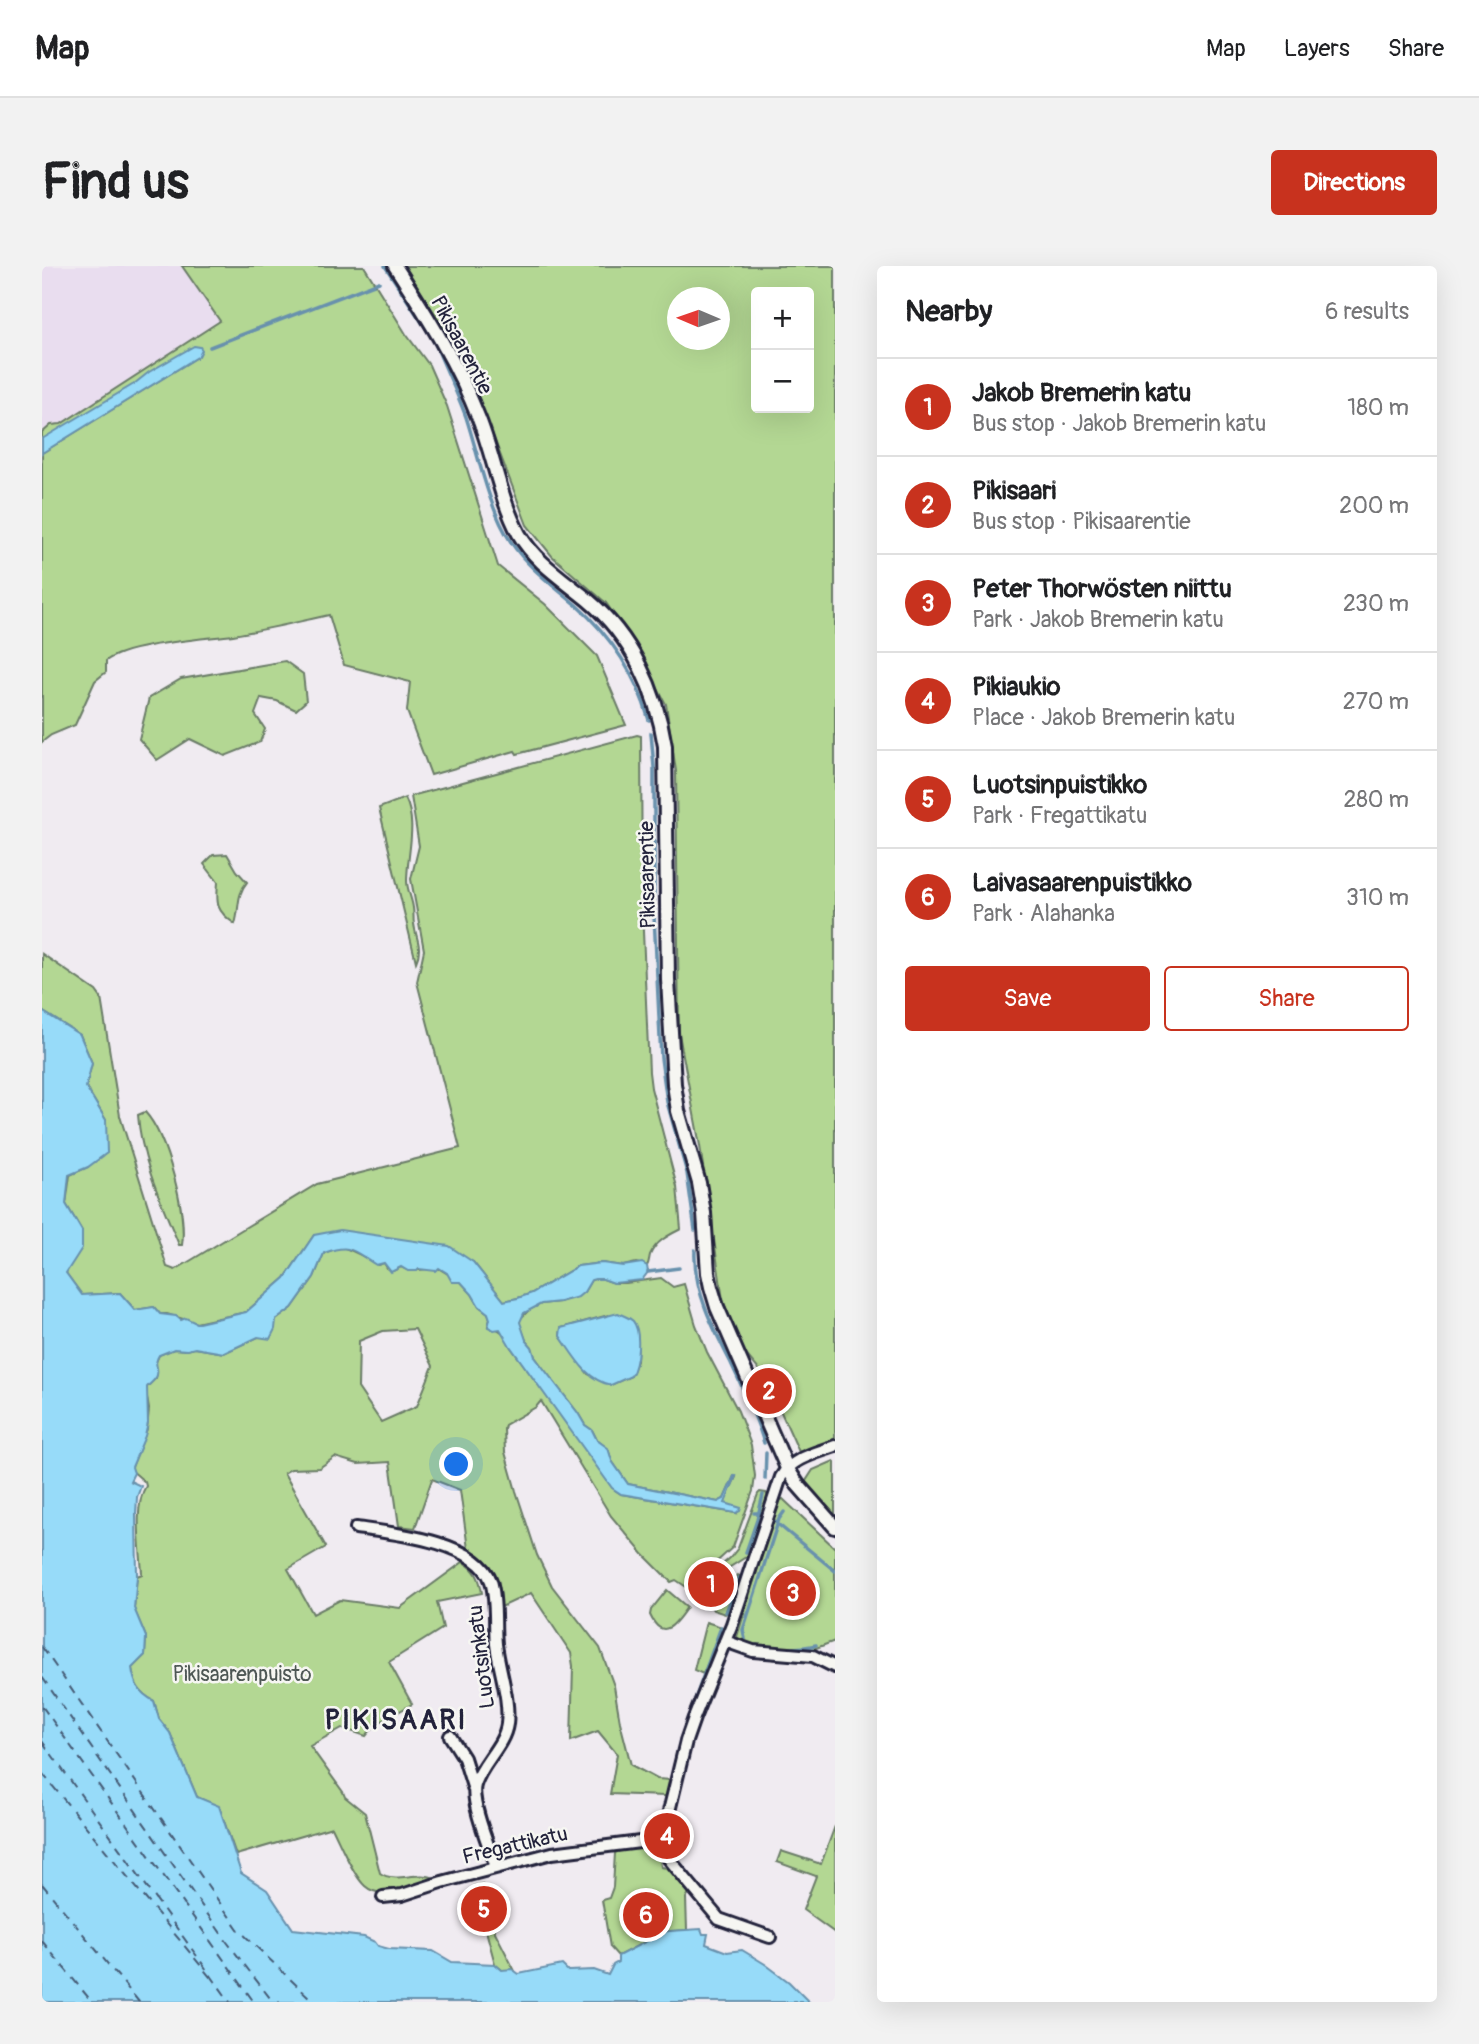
<!DOCTYPE html>
<html lang="en">
<head>
<meta charset="utf-8">
<style>
  body { margin:0; font-family:Pangolin,sans-serif; background:#f2f2f2; color:#202124 }
  .controls { position:absolute; right:21px; top:21px; display:grid; overflow:hidden; border-radius:7px; box-shadow:0 7px 28px #0002 }
  .controls button { width:63px; height:63px; display:grid; place-items:center; padding:0; border:0; border-bottom:2px solid #e0e0e0; background:#fff; color:#202124; font:35px sans-serif }
  .compass { position:absolute; left:625px; top:21px; width:63px; height:63px; border-radius:50%; background:#fff; box-shadow:0 7px 28px #0002; rotate:272deg }
  .you { position:absolute; left:415px; top:1199px; width:24px; height:24px; margin:-18px; border:5px solid #fff; border-radius:50%; background:#1a73e8; box-shadow:0 0 0 10px #1a73e833 }
  .badge { display:grid; place-items:center; width:46px; height:46px; border-radius:50%; background:#c8321e; color:#fff; font-size:23px; font-weight:700 }
  .pin { position:absolute; translate:-50% -50%; border:4px solid #fff; box-shadow:0 2px 7px #0006 }
  .list { margin:0; padding:0; list-style:none }
  h2 { display:flex; justify-content:space-between; align-items:center; height:91px; margin:0; padding:0 28px; font-size:30px }
  h2 small { font-size:23px; font-weight:400; color:#757577 }
  .list li { display:grid; grid-template-columns:46px 1fr auto; gap:21px; align-items:center; box-sizing:border-box; height:98px; padding:0 28px; border-top:2px solid #e0e0e0 }
  .list b { display:block; font-size:26px; white-space:nowrap }
  .list p { margin:0; font-size:23px; white-space:nowrap; color:#757577 }
  .list em { font-size:23px; font-style:normal; color:#757577 }
  .actions { display:flex; gap:14px; padding:21px 28px }
  .actions a { flex:1; padding:16px 0; border:2px solid #c8321e; border-radius:7px; text-align:center; font-size:24px; color:#c8321e }
  .actions .main { background:#c8321e; color:#fff }
  .map { position:relative; flex:none; width:793px; height:1736px; overflow:hidden; border-radius:7px }
  header { display:flex; align-items:center; gap:42px; box-sizing:border-box; height:98px; padding:0 35px; background:#fff; border-bottom:2px solid #e0e0e0 }
  header strong { font-size:33px }
  nav { display:flex; gap:38px; margin-inline-start:auto; font-size:24px }
  .intro { display:flex; align-items:center; justify-content:space-between; box-sizing:border-box; height:168px; padding:0 42px }
  h1 { margin:0; font-size:49px }
  .button { padding:18px 32px; border-radius:7px; background:#c8321e; color:#fff; font-size:24px; font-weight:700 }
  main { display:flex; gap:42px; padding:0 42px }
  aside { flex:1; background:#fff; border-radius:7px; box-shadow:0 7px 28px #0002 }
  .map>svg:first-child { display:block }
  .built { fill:#e9ddef }
  .green { fill:#b3d793; stroke:#6a7c67; stroke-width:2; fill-rule:evenodd }
  .water { fill:#97dbf9; stroke:#6891ad; stroke-width:2 }
  .lines { fill:none; stroke-linecap:round; stroke-linejoin:round }
  .stream { stroke:#6891ad; stroke-width:3.5 }
  .ferry { stroke:#455a74; stroke-width:2; stroke-dasharray:9 7; stroke-linecap:butt }
  .minor-casing { stroke:#22223b; stroke-width:16 }
  .tertiary-casing { stroke:#22223b; stroke-width:18 }
  .minor { stroke:#f6f6f2; stroke-width:10 }
  .tertiary { stroke:#f6f6f2; stroke-width:12 }
  .labels { text-anchor:middle; stroke-width:5; stroke-linejoin:round; paint-order:stroke }
  .street-label { font-size:21px; fill:#22223b; stroke:#f6f6f2 }
  .park-label { font-size:21px; fill:#4e5855; stroke:#f6f6f2 }
  .district-label { font-size:28px; font-weight:bold; letter-spacing:2px; fill:#22223b; stroke:#f6f6f2 }
</style>
</head>
<body>
<header>
<strong>Map</strong>
<nav><a>Map</a><a>Layers</a><a>Share</a></nav>
</header>
<div class="intro"><h1>Find us</h1><a class="button">Directions</a></div>
<main>
<div class="map">
<svg width="793" height="1736" viewBox="0 0 793 1736">
  <rect width="100%" height="100%" fill="#f0ebf1"/>
  <filter id="ink" filterUnits="userSpaceOnUse"><feTurbulence type="fractalNoise" baseFrequency=".0143" numOctaves="2"/><feDisplacementMap in="SourceGraphic" scale="14" xChannelSelector="R" yChannelSelector="G"/><feConvolveMatrix kernelMatrix="1 2 1 2 8 2 1 2 1" color-interpolation-filters="sRGB"/></filter>
  <g filter="url(#ink)">
    <!-- built -->
    <path class="built" d="M 0,0 L 140,0 L 178,55 L 0,170 Z"/>
    <!-- green -->
    <path class="green" d="M 140,0 L 322,0 L 364,68 L 387,99 L 405,140 L 456,300 L 503,338 L 555,390 L 584,459 L 475,488 L 473,485 L 389,509 L 365,445 L 368,416 L 302,399 L 287,349 C 255,356 223,364 191,369 C 163,373 83,378 64,395 L 64,406 L 53,415 L 33,459 L 9,469 L 0,476 L 0,187 L 157,90 L 106,111 L 0,175 L 0,167 L 9,159 L 19,158 L 178,55 Z
      M 363,0 L 793,0 L 793,1173 L 757,1186 L 739,1146 L 728,1117 L 701,1085 L 681,1034 L 658,880 L 637,768 L 634,505 L 624,438 L 592,378 L 564,337 L 510,290 L 485,259 L 424,99 ZM 714,26 L 767,26 L 767,142 L 714,142 ZM 636,32 L 678,32 L 678,74 L 636,74 Z
      M 243,395 L 261,408 L 264,435 L 254,444 L 235,435 L 219,432 L 213,448 L 223,463 L 218,476 L 183,490 L 148,473 L 115,494 L 97,473 L 107,432 L 139,413 Z
      M 595,469 L 599,470 L 600,642 L 607,806 L 609,822 L 635,921 L 639,963 C 627,969 614,975 608,989 C 607,993 607,997 605,1000 L 594,997 L 581,1000 L 560,997 L 536,1000 L 490,1027 L 476,1032 L 462,1035 L 431,996 L 272,969 L 243,1012 L 204,1046 L 154,1057 L 125,1048 L 118,1048 L 112,1041 L 93,1044 L 78,1027 L 40,1029 L 24,1007 L 40,965 L 24,938 L 28,909 L 46,901 L 64,854 L 44,821 L 50,797 L 38,769 L 0,745 L 0,688 L 54,725 L 59,732 L 78,850 L 125,1001 L 133,1004 L 275,918 L 418,882 L 375,716 L 382,684 L 369,613 L 377,580 L 369,530 Z
      M 363,532 C 376,558 365,587 365,615 C 365,624 370,633 371,642 C 372,647 371,653 372,658 C 374,673 381,681 374,696 L 337,542 Z
      M 185,588 L 195,605 L 205,616 C 194,629 198,642 193,658 C 174,645 174,638 176,616 L 162,598 L 171,589 Z
      M 103,846 C 125,870 145,947 140,979 L 137,979 C 120,938 99,894 96,849 Z
      M 298,981 C 313,984 323,992 336,999 L 342,997 L 345,1002 L 351,1005 L 359,1001 L 367,1005 L 396,1002 L 419,1016 L 430,1028 L 437,1040 L 446,1047 L 448,1053 L 446,1060 C 459,1063 463,1067 468,1080 L 573,1224 L 579,1228 L 694,1247 L 688,1240 L 682,1237 L 694,1211 L 692,1210 L 682,1233 L 676,1236 L 586,1218 L 570,1195 L 566,1183 L 555,1174 L 550,1164 L 543,1159 L 536,1147 L 502,1103 L 493,1091 L 490,1081 L 484,1074 L 478,1059 L 478,1053 L 487,1044 L 499,1038 L 518,1036 L 542,1026 L 549,1014 L 553,1013 L 561,1013 L 572,1017 L 584,1017 L 619,1012 L 631,1021 L 642,1018 L 654,1059 L 665,1086 L 696,1145 L 709,1179 L 713,1210 L 711,1225 L 691,1281 L 646,1322 L 634,1314 L 629,1316 L 601,1288 L 569,1250 L 499,1135 L 494,1141 L 463,1159 L 462,1163 L 463,1186 L 474,1225 L 495,1289 L 510,1320 L 558,1382 L 572,1420 L 578,1456 L 589,1499 L 615,1513 L 629,1514 L 626,1529 L 623,1530 L 568,1528 L 575,1488 L 556,1465 L 529,1475 L 531,1400 L 529,1387 L 489,1327 L 455,1343 C 451,1316 453,1298 426,1283 L 418,1224 L 390,1213 L 373,1262 L 357,1260 L 348,1196 L 316,1198 L 293,1191 L 277,1202 L 249,1203 L 242,1207 L 284,1281 L 246,1303 L 271,1348 L 298,1334 L 358,1342 L 421,1296 C 434,1303 438,1313 440,1327 L 395,1336 L 401,1362 L 347,1396 L 370,1438 L 333,1459 L 324,1470 L 300,1462 L 268,1480 L 301,1526 L 303,1531 L 323,1547 L 338,1607 C 354,1618 375,1604 393,1612 L 393,1614 C 375,1622 340,1636 323,1620 C 311,1609 298,1577 290,1561 L 194,1589 L 177,1541 L 155,1531 L 128,1467 L 117,1453 L 112,1435 C 97,1427 92,1418 90,1402 L 103,1389 L 104,1371 L 92,1343 L 95,1310 L 100,1308 C 99,1284 91,1240 104,1220 L 103,1216 L 89,1204 L 90,1201 L 105,1163 L 107,1143 L 104,1125 L 105,1121 L 114,1112 L 115,1107 L 113,1098 L 117,1089 L 132,1083 L 145,1084 L 153,1082 L 182,1087 L 216,1071 L 221,1071 L 234,1054 L 250,1042 L 272,1011 L 282,987 ZM 566,1049 L 596,1075 L 595,1095 L 589,1110 L 569,1119 L 546,1108 L 518,1070 L 519,1062 ZM 373,1063 L 391,1100 L 375,1140 L 339,1156 L 316,1122 L 317,1075 L 341,1065 Z
      M 792,1195 L 793,1196 L 793,1253 L 762,1218 L 771,1204 Z
      M 718,1226 L 724,1227 L 727,1232 L 710,1285 L 707,1289 L 677,1308 L 658,1328 L 652,1327 L 654,1321 L 688,1292 L 696,1282 L 716,1228 Z
      M 741,1233 L 793,1282 L 793,1375 L 766,1385 L 704,1380 L 695,1371 L 736,1235 Z
      M 696,1309 L 701,1312 L 689,1345 L 683,1348 L 671,1344 L 668,1338 L 669,1332 Z
      M 625,1324 L 645,1341 C 634,1357 621,1377 608,1349 L 609,1344 Z
      M 664,1356 L 680,1361 L 680,1365 L 661,1408 L 652,1404 Z
      M 793,1560 L 793,1667 L 761,1644 L 774,1610 L 735,1596 L 739,1585 L 779,1598 Z
      M 612,1580 L 617,1585 L 619,1601 L 633,1603 L 649,1624 L 644,1632 L 645,1664 L 613,1666 L 605,1675 L 576,1690 L 568,1681 L 560,1634 L 567,1632 L 571,1621 L 573,1587 L 579,1584 Z
      M 440,1618 L 453,1666 L 474,1707 L 460,1704 L 453,1698 L 432,1620 Z"/>
    <!-- water -->
    <path class="water" d="M 152,80 L 158,81 L 160,84 L 157,90 L 0,187 L 0,173 L 92,118 L 107,106 Z
      M 0,745 L 38,769 L 50,797 L 44,821 L 64,854 L 65,887 L 46,901 L 27,909 L 24,938 L 40,965 L 40,982 L 24,1007 L 40,1029 L 78,1027 L 93,1044 L 112,1041 L 118,1048 L 134,1050 L 139,1054 L 144,1052 L 154,1057 L 157,1057 L 204,1046 L 243,1012 L 272,969 L 298,964 L 407,980 L 431,996 L 462,1035 L 476,1032 L 490,1027 L 536,1000 L 560,997 L 581,1000 L 600,997 L 605,1000 L 606,1006 L 600,1014 L 572,1017 L 561,1013 L 553,1013 L 549,1014 L 542,1026 L 536,1031 L 518,1036 L 499,1038 L 482,1047 L 478,1056 L 484,1074 L 490,1081 L 493,1091 L 502,1103 L 536,1147 L 543,1159 L 550,1164 L 555,1174 L 566,1182 L 570,1195 L 586,1218 L 676,1236 L 682,1233 L 692,1210 L 694,1210 L 683,1237 L 699,1242 L 698,1245 L 694,1247 L 579,1228 L 570,1222 L 468,1080 L 458,1063 L 452,1064 L 446,1061 L 448,1053 L 446,1047 L 437,1040 L 430,1028 L 419,1016 L 410,1016 L 405,1007 L 397,1002 L 394,1005 L 377,1003 L 375,1005 L 366,1005 L 359,1001 L 349,1006 L 342,997 L 334,999 C 311,985 310,977 282,987 L 272,1011 L 250,1042 L 234,1054 L 233,1063 L 228,1073 L 216,1071 L 182,1087 L 153,1082 L 145,1084 L 132,1083 L 117,1089 C 111,1099 117,1100 115,1109 C 114,1114 108,1117 105,1121 L 106,1157 L 103,1170 L 90,1201 L 92,1207 L 88,1215 L 99,1220 L 95,1231 L 94,1248 L 95,1310 L 92,1342 L 104,1371 L 103,1389 L 90,1402 C 92,1418 97,1427 112,1435 L 117,1453 L 128,1467 L 155,1531 L 177,1540 L 199,1607 L 225,1624 L 251,1663 L 322,1671 L 333,1676 L 336,1680 L 347,1683 L 391,1685 L 410,1696 L 453,1698 L 460,1704 L 470,1703 L 477,1708 L 520,1699 L 526,1705 L 552,1704 L 566,1709 L 571,1699 L 576,1696 L 576,1690 L 605,1675 L 613,1666 L 659,1663 L 661,1668 L 666,1668 L 664,1678 L 685,1686 L 700,1684 L 723,1698 L 747,1716 L 767,1736 L 0,1736 Z
      M 576,1047 C 580,1049 587,1051 591,1055 C 600,1066 596,1099 589,1110 L 569,1119 C 544,1114 532,1090 518,1070 L 519,1062 Z"/>
    <g class="lines">
      <!-- stream -->
      <path class="stream" d="M 343,0 L 387,67
        M 393,77 C 403,102 415,126 424,151 C 437,191 446,241 469,276 C 486,302 511,319 534,339 C 570,371 594,408 607,454
        M 168,81 L 337,16
        M 609,467 L 612,501 L 612,649 L 619,792 L 625,836 L 645,907 L 653,964
        M 653,984 C 651,1024 671,1062 689,1097 C 701,1123 714,1149 722,1177
        M 606,1006 L 637,1002
        M 723,1213 L 724,1187
        M 712,1247 L 720,1247
        M 732,1255 L 793,1305
        M 704,1286 L 715,1254 L 721,1229
        M 684,1346 L 697,1312
        M 703,1373 L 701,1364 L 737,1253 L 742,1246
        M 711,1379 C 730,1382 755,1384 774,1379
        M 643,1461 L 679,1361"/>
      <!-- ferry -->
      <path class="ferry" d="M 0,1381 L 196,1663 L 272,1736
        M 0,1411 L 185,1676 L 231,1736
        M 0,1440 L 212,1736
        M 0,1475 L 188,1736
        M 0,1507 L 173,1717
        M 0,1618 L 97,1736
        M 0,1675 L 50,1736"/>
      <defs>
        <path id="minor" d="M 314,1262 C 350,1267 435,1275 449,1315 C 455,1335 452,1358 454,1378 C 457,1404 468,1432 465,1458 C 462,1480 439,1498 433,1519 C 428,1536 448,1583 454,1601
          M 683,1375 L 711,1385 L 771,1390 L 793,1401
          M 408,1470 L 422,1492 L 432,1524
          M 614,1572 L 624,1558 L 644,1475 L 652,1452 L 690,1358 L 739,1211 C 750,1192 774,1187 793,1180
          M 614,1572 L 627,1593 L 677,1653 L 728,1671
          M 341,1631 L 360,1629 L 400,1616 L 510,1587 L 606,1575 L 614,1572"/>
        <path id="tertiary" d="M 353,0 C 385,49 416,99 437,153 C 452,191 458,233 477,268 C 493,296 522,314 546,334 C 590,371 614,424 623,480 L 626,714 L 632,818 L 636,845 L 657,917 L 662,947 L 666,1007 L 669,1021 L 675,1041 L 745,1202 L 756,1219 L 793,1261"/>
      </defs>
      <!-- minor casing -->
      <use href="#minor" class="minor-casing"/>
      <!-- tertiary casing -->
      <use href="#tertiary" class="tertiary-casing"/>
      <!-- minor -->
      <use href="#minor" class="minor"/>
      <!-- tertiary -->
      <use href="#tertiary" class="tertiary"/>
    </g>
  </g>
  <g class="labels">
    <!-- street labels -->
    <g class="street-label">
      <text transform="translate(420 79) rotate(62)" y="7">Pikisaarentie</text>
      <text transform="translate(605 609) rotate(-91)" y="7">Pikisaarentie</text>
      <text transform="translate(439 1391) rotate(-97)" y="7">Luotsinkatu</text>
      <text transform="translate(473 1579) rotate(-13)" y="7">Fregattikatu</text>
    </g>
    <!-- park labels -->
    <g class="park-label">
      <text x="200" y="1415">Pikisaarenpuisto</text>
    </g>
    <!-- district labels -->
    <g class="district-label">
      <text x="354" y="1463">PIKISAARI</text>
    </g>
  </g>
</svg>
<div class="controls">
<button>+</button>
<button>−</button>
</div>
<svg class="compass" viewBox="-18 -18 36 36"><path d="M0-13l5 13h-10z" fill="#e53935"/><path d="M0 13l5-13h-10z" fill="#757577"/></svg>
<div class="you"></div>
<div class="pin badge" style="left:669px;top:1318px">1</div>
<div class="pin badge" style="left:727px;top:1125px">2</div>
<div class="pin badge" style="left:751px;top:1327px">3</div>
<div class="pin badge" style="left:625px;top:1570px">4</div>
<div class="pin badge" style="left:442px;top:1643px">5</div>
<div class="pin badge" style="left:604px;top:1649px">6</div>
</div>
<aside>
<h2>Nearby<small>6 results</small></h2>
<ul class="list">
<li><span class="badge">1</span><div><b>Jakob Bremerin katu</b><p>Bus stop · Jakob Bremerin katu</p></div><em>180 m</em></li>
<li><span class="badge">2</span><div><b>Pikisaari</b><p>Bus stop · Pikisaarentie</p></div><em>200 m</em></li>
<li><span class="badge">3</span><div><b>Peter Thorwösten niittu</b><p>Park · Jakob Bremerin katu</p></div><em>230 m</em></li>
<li><span class="badge">4</span><div><b>Pikiaukio</b><p>Place · Jakob Bremerin katu</p></div><em>270 m</em></li>
<li><span class="badge">5</span><div><b>Luotsinpuistikko</b><p>Park · Fregattikatu</p></div><em>280 m</em></li>
<li><span class="badge">6</span><div><b>Laivasaarenpuistikko</b><p>Park · Alahanka</p></div><em>310 m</em></li>
</ul>
<div class="actions"><a class="main">Save</a><a>Share</a></div>
</aside>
</main>
</body>
</html>
